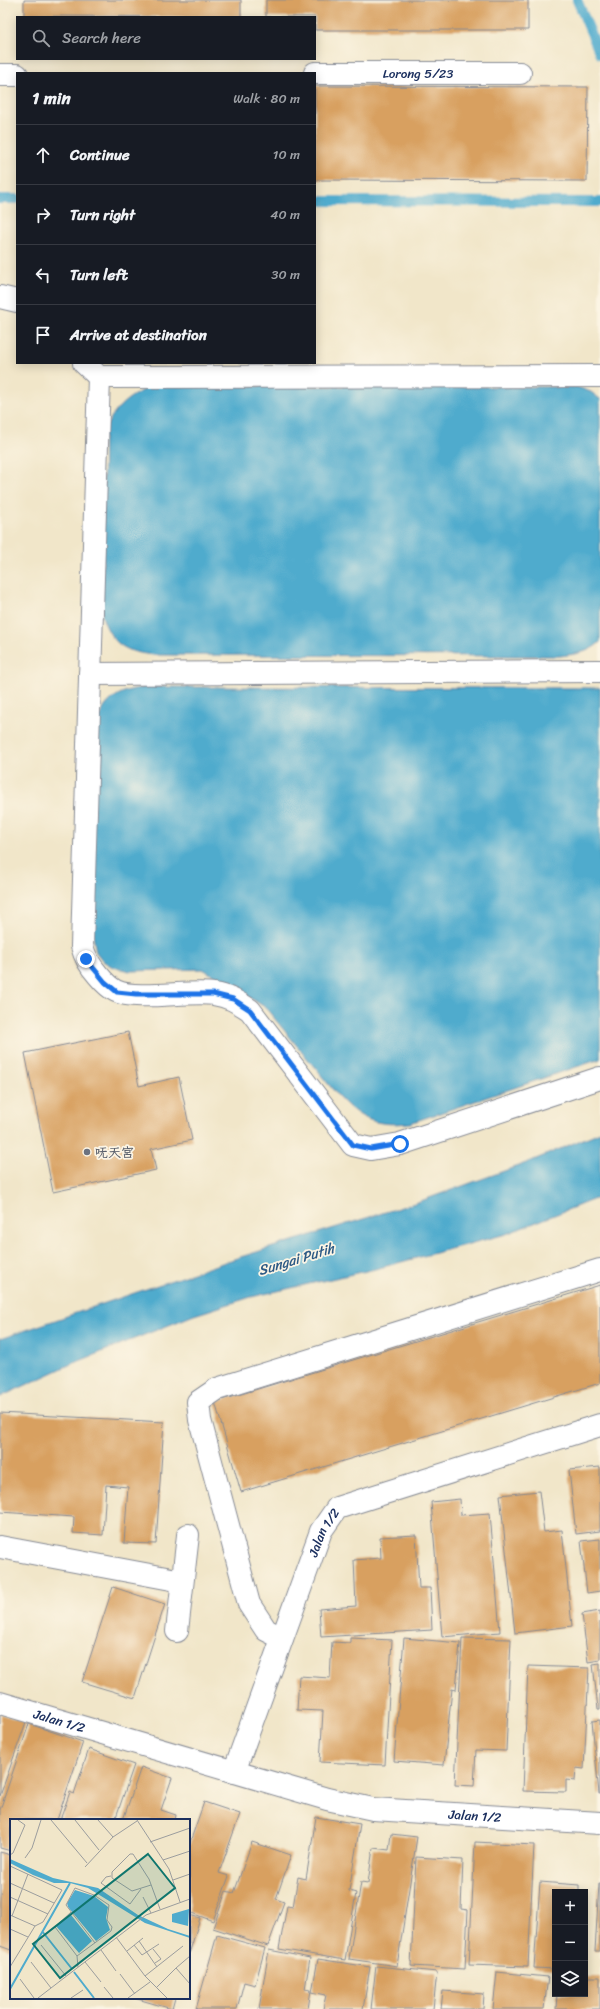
<!DOCTYPE html>
<html lang="en">
<head>
<meta charset="utf-8">
<style>
  body { margin:0; font-family:Sriracha,"LXGW WenKai TC",sans-serif; background:#242831; color:#f1f3f6 }
  .controls { position:absolute; right:12px; bottom:12px; display:grid; overflow:hidden; border-radius:0px; box-shadow:0 2px 10px #0003 }
  .controls button { width:36px; height:36px; display:grid; place-items:center; padding:0; border:0; border-bottom:1px solid #363941; background:#171b24; color:#f1f3f6; font:20px sans-serif }
  .stop { position:absolute; width:12px; height:12px; margin:-9px; border:3px solid #1a73e8; border-radius:50%; background:#fff }
  .stop.end { background:#1a73e8; border-color:#fff; box-shadow:0 1px 4px #0008 }
  .list { margin:0; padding:0; list-style:none }
  h2 { display:flex; justify-content:space-between; align-items:center; height:52px; margin:0; padding:0 16px; font-size:17px }
  h2 small { font-size:13px; font-weight:400; color:#9ea1a6 }
  .list li { display:grid; grid-template-columns:26px 1fr auto; gap:12px; align-items:center; box-sizing:border-box; height:60px; padding:0 16px; border-top:1px solid #363941 }
  .list b { display:block; font-size:15px; white-space:nowrap }
  .list em { font-size:13px; font-style:normal; color:#9ea1a6 }
  .icon { flex:none; width:22px; height:22px; fill:none; stroke:currentColor; stroke-width:2; stroke-linecap:round; stroke-linejoin:round }
  .map { position:relative; flex:none; width:600px; height:2009px; overflow:hidden }
  .search { position:absolute; background:#171b24; box-shadow:0 2px 10px #0003; left:16px; top:16px; width:300px; height:44px; display:flex; align-items:center; gap:10px; box-sizing:border-box; padding:0 14px; border-radius:0px; color:#9ea1a6; font-size:15px }
  .panel { position:absolute; background:#171b24; box-shadow:0 2px 10px #0003; left:16px; top:72px; width:300px; height:292px; border-radius:0px }
  .map>svg:first-child { display:block }
  .water { fill:#4fabcd; stroke:#356d96 }
  .lines { fill:none; stroke-linecap:round; stroke-linejoin:round }
  .stream { stroke:#4fabcd; stroke-width:10 }
  .building { fill:#d8a061 }
  .minor-casing { stroke:#868a94; stroke-width:24 }
  .minor { stroke:#fff; stroke-width:22 }
  .route { stroke:#1a73e8; stroke-width:5 }
  .worship-dot { fill:#6b7280; stroke:#fcf5e5; stroke-width:1.5 }
  .labels { text-anchor:middle; stroke-width:3.5; stroke-linejoin:round; paint-order:stroke }
  .street-label { font-size:13px; fill:#1b2f5e; stroke:#fcf5e5 }
  .worship-label { font-size:13px; font-weight:bold; fill:#5b616d; stroke:#fcf5e5; text-anchor:start }
  .water-label { font-size:14px; font-style:italic; fill:#2d5a85; stroke:#fcf5e5 }
  .inset-river { fill:none; stroke:#4fabcd; stroke-width:2 }
  .inset-road { fill:none; stroke:#9b9d9e; stroke-width:1 }
  .view { fill:#0f766e; fill-opacity:0.15; stroke:#0f766e; stroke-width:2 }
  .inset-edge { fill:none; stroke:#1b2f5e; stroke-width:2 }
</style>
</head>
<body>
<div class="map">
<svg width="600" height="2009" viewBox="0 0 600 2009">
  <rect width="100%" height="100%" fill="#fcf5e5"/>
  <filter id="ink" filterUnits="userSpaceOnUse"><feTurbulence type="fractalNoise" baseFrequency=".025" numOctaves="2"/><feDisplacementMap in="SourceGraphic" scale="8" xChannelSelector="R" yChannelSelector="G"/><feConvolveMatrix kernelMatrix="1 2 1 2 8 2 1 2 1" color-interpolation-filters="sRGB"/></filter>
  <filter id="wash" filterUnits="userSpaceOnUse"><feTurbulence type="fractalNoise" baseFrequency=".012" numOctaves="4" result="noise"/><feDisplacementMap in="SourceGraphic" scale="16" xChannelSelector="R" yChannelSelector="G"/><feGaussianBlur stdDeviation="0.9" result="paint"/><feColorMatrix in="noise" values="0 0 0 0 0 0 0 0 0 0 0 0 0 0 0 0 0 1.4 0 .05"/><feComposite in="paint" operator="in"/></filter>
  <g filter="url(#wash)">
    <rect width="100%" height="100%" fill="#f1e6c9"/>
    <!-- water -->
    <path class="water" d="M 155,386 L 577,387 L 591,392 L 600,399 L 600,642 C 589,653 575,654 560,656 L 154,655 C 125,652 112,645 102,616 L 104,432 C 114,407 130,394 155,386 Z
      M 152,687 L 600,688 L 600,1059 L 410,1123 C 376,1126 362,1121 339,1097 L 265,1007 L 203,969 L 130,971 L 113,967 L 103,961 L 96,952 L 93,934 L 92,752 C 95,726 99,700 127,691 C 135,688 144,688 152,687 Z
      M 600,1132 L 600,1197 L 506,1234 L 375,1269 L 251,1297 L 194,1315 L 69,1365 L 0,1397 L 0,1339 L 231,1260 L 418,1202 L 529,1162 Z"/>
    <g class="lines">
      <!-- stream -->
      <path class="stream" d="M 577,0 L 600,54
        M 0,199 L 17,199
        M 315,201 L 600,202"/>
    </g>
    <g id="blocks">
      <!-- building -->
      <path class="building" d="M 24,0 L 241,0 L 241,17 L 24,16 Z
        M 266,0 L 528,0 L 528,30 L 315,30 L 315,17 L 266,17 Z
        M 315,86 L 588,87 L 587,181 L 315,180 Z
        M 128,1032 L 139,1086 L 179,1077 L 192,1140 L 151,1149 L 156,1170 L 53,1192 L 25,1053 Z
        M 600,1285 L 600,1383 L 241,1492 L 215,1402 Z
        M 0,1413 L 164,1422 L 156,1544 L 124,1543 L 128,1487 L 106,1485 L 103,1535 L 73,1533 L 74,1517 L 0,1512 Z
        M 600,1467 L 600,1531 L 576,1534 L 569,1470 Z
        M 539,1491 L 544,1532 L 562,1530 L 572,1626 L 515,1633 L 500,1495 Z
        M 460,1499 L 461,1515 L 490,1513 L 500,1632 L 442,1637 L 431,1502 Z
        M 416,1535 L 419,1588 L 430,1588 L 432,1630 L 321,1637 L 319,1609 L 356,1606 L 354,1560 L 381,1558 L 380,1537 Z
        M 600,1539 L 600,1591 L 587,1593 L 581,1541 Z
        M 113,1587 L 165,1604 L 135,1698 L 82,1682 Z
        M 600,1611 L 600,1660 L 588,1662 L 582,1614 Z
        M 350,1638 L 392,1640 L 385,1765 L 320,1762 L 323,1711 L 297,1710 L 299,1676 L 330,1678 L 332,1642 L 350,1643 Z
        M 404,1638 L 460,1643 L 456,1690 L 452,1689 L 444,1765 L 394,1761 Z
        M 462,1638 L 511,1639 L 506,1751 L 476,1750 L 474,1786 L 455,1785 Z
        M 600,1663 L 600,1709 L 598,1709 L 593,1664 Z
        M 528,1666 L 589,1668 L 584,1769 L 576,1768 L 575,1781 L 566,1780 L 566,1792 L 523,1791 Z
        M 0,1714 L 26,1722 L 0,1796 Z
        M 600,1720 L 600,1794 L 599,1794 L 592,1721 Z
        M 29,1724 L 83,1742 L 57,1820 L 11,1820 L 11,1851 L 0,1848 L 0,1810 Z
        M 89,1749 L 134,1765 L 115,1820 L 60,1820 L 70,1792 L 74,1794 Z
        M 141,1767 L 172,1778 L 161,1810 L 176,1815 L 175,1820 L 123,1820 Z
        M 204,1802 L 240,1814 L 219,1873 L 229,1876 L 213,1921 L 189,1912 L 189,1845 Z
        M 316,1817 L 360,1824 L 349,1891 L 356,1893 L 345,1960 L 279,1949 L 287,1906 L 293,1907 L 298,1877 L 306,1879 Z
        M 391,1834 L 417,1837 L 397,1966 L 349,1959 L 361,1882 L 368,1883 L 373,1848 L 389,1850 Z
        M 252,1842 L 291,1855 L 276,1899 L 284,1902 L 268,1946 L 213,1928 L 226,1891 L 234,1893 Z
        M 475,1842 L 534,1845 L 528,1967 L 469,1965 Z
        M 0,1852 L 11,1855 L 11,1950 L 0,1946 Z
        M 416,1857 L 463,1860 L 461,1909 L 468,1910 L 465,1969 L 411,1966 Z
        M 540,1882 L 579,1885 L 579,1892 L 555,1892 L 555,1969 L 534,1968 Z
        M 599,1884 L 600,1884 L 600,1951 L 595,1951 Z
        M 189,1915 L 200,1918 L 189,1954 Z
        M 217,1935 L 265,1948 L 255,1985 L 244,1982 L 237,2009 L 196,2009 Z
        M 269,1950 L 310,1958 L 305,1989 L 311,1990 L 308,2009 L 259,2009 Z
        M 318,1959 L 370,1967 L 363,2009 L 323,2009 L 326,1995 L 312,1992 Z
        M 376,1966 L 437,1972 L 433,2009 L 371,2009 Z
        M 497,1972 L 548,1977 L 544,2009 L 493,2009 Z
        M 585,1977 L 600,1977 L 600,2009 L 556,2009 L 557,1994 L 585,1994 Z
        M 443,1991 L 484,1994 L 483,2009 L 441,2009 Z
        M 134,1998 L 175,1998 L 172,2009 Z"/>
    </g>
  </g>
  <g filter="url(#ink)">
    <use href="#blocks" fill-opacity="0" stroke="#868a94" stroke-width="1"/>
    <g class="lines">
      <defs>
        <g id="minor">
          <path id="s1" d="M 315,73 L 520,73"/>
          <path d="M 0,75 L 17,75"/>
          <path d="M 0,297 L 17,301"/>
          <path d="M 84,363 L 99,377 L 600,376"/>
          <path d="M 99,377 L 82,946 C 85,958 90,966 98,975 C 103,981 109,988 116,991 C 136,1001 190,990 214,994 C 228,996 238,1002 250,1010 L 353,1145 L 371,1149 L 400,1144 L 600,1078"/>
          <path d="M 90,674 L 600,671"/>
          <path d="M 0,1547 L 182,1581"/>
          <path d="M 177,1631 L 188,1535"/>
          <path d="M 282,1638 L 266,1630 L 249,1604 L 200,1420 L 198,1402 L 217,1389 L 600,1270"/>
          <path id="s2" d="M 0,1703 L 327,1799 L 373,1809 L 600,1823"/>
          <path id="s3" d="M 234,1772 L 321,1531 L 337,1508 L 600,1425"/>
        </g>
      </defs>
      <!-- minor casing -->
      <use href="#minor" class="minor-casing"/>
      <!-- minor -->
      <use href="#minor" class="minor"/>
    </g>
  </g>
  <g class="lines" filter="url(#ink)">
    <!-- route -->
    <path class="route" d="M 86,959 L 105,982 L 117,992 L 136,994 L 213,994 L 233,999 L 250,1010 L 353,1145 L 371,1149 L 400,1144"/>
  </g>
  <!-- markers -->
  <circle class="worship-dot" cx="87" cy="1152" r="4"/>
  <g class="labels">
    <!-- street labels -->
    <g class="street-label">
      <text dy="5" stroke="none"><textPath href="#s1" startOffset="103">Lorong 5/23</textPath></text>
      <text dy="5" stroke="none"><textPath href="#s3" startOffset="256">Jalan 1/2</textPath></text>
      <text dy="5" stroke="none"><textPath href="#s2" startOffset="62">Jalan 1/2</textPath></text>
      <text dy="5" stroke="none"><textPath href="#s2" startOffset="490">Jalan 1/2</textPath></text>
    </g>
    <!-- worship labels -->
    <g class="worship-label">
      <text x="95" y="1157">呒天宫</text>
    </g>
    <!-- water labels -->
    <g class="water-label">
      <text transform="translate(296 1259) rotate(-17)" y="5">Sungai Putih</text>
    </g>
  </g>
  <!-- overview -->
  <g transform="translate(10 1819)">
    <rect width="180" height="180" fill="#f1e6c9"/>
    <path d="M 0,40 L 43,59 L 88,69 L 128,96 L 158,110 L 180,117 L 180,119 L 135,104 L 78,69 L 60,64 L 44,64 L 23,56 L 0,44 ZM 65,71 L 84,77 L 98,88 L 96,99 L 100,111 L 86,122 L 58,88 L 57,84 ZM 179,90 L 178,107 L 162,103 L 162,95 ZM 61,96 L 82,122 L 69,134 L 46,107 Z" fill="#4fabcd"/>
    <path class="inset-river" d="M 32,112 L 62,150M 64,153 L 84,179M 0,170 L 60,64"/>
    <path class="inset-road" d="M 41,1 L 77,44M 65,1 L 89,31M 88,1 L 103,18M 127,1 L 159,50 L 170,83M 140,23 L 180,9M 0,36 L 3,34 L 15,6 L 8,1M 15,39 L 22,29 L 31,1M 153,41 L 180,32M 0,47 L 52,71 L 33,103 L 25,107M 75,48 L 103,18 L 127,2M 101,57 L 96,58 L 91,64 L 120,85 L 131,70M 163,61 L 180,55M 0,64 L 44,84M 141,66 L 122,72 L 102,59 L 102,53 L 120,35 L 123,35 L 137,57 L 139,60 L 150,90M 0,78 L 38,95M 133,78 L 141,94M 61,93 L 45,108 L 67,137 L 68,148M 0,96 L 25,107M 2,97 L 18,55M 0,110 L 18,118M 106,118 L 135,157 L 157,179M 129,122 L 147,148M 31,126 L 56,157M 124,126 L 132,136 L 149,125M 143,130 L 151,140 L 145,144M 91,131 L 106,152M 117,132 L 133,119M 67,137 L 101,112 L 102,108 L 97,101 L 99,86 L 84,76 L 65,69 L 56,86 L 85,124M 21,143 L 41,169M 75,143 L 91,163M 0,148 L 25,107M 166,149 L 180,137M 110,155 L 125,175M 135,157 L 173,127M 10,160 L 24,179M 94,168 L 103,179M 146,169 L 166,149 L 180,165M 28,179 L 136,96 L 180,80M 61,179 L 73,171M 118,179 L 140,163"/>
    <path class="view" d="M 138,35 L 165,69 L 50,159 L 23,125 Z"/>
    <rect width="180" height="180" class="inset-edge"/>
  </g>
</svg>
<div class="controls">
<button>+</button>
<button>−</button>
<button><svg class="icon" aria-label="layers" viewBox="0 0 24 24"><path d="M12 4l9 5-9 5-9-5zM3 14l9 5 9-5"/></svg></button>
</div>
<div class="stop" style="left:400px;top:1144px"></div>
<div class="stop end" style="left:86px;top:959px"></div>
<div class="search"><svg class="icon" aria-label="search" viewBox="0 0 24 24"><circle cx="10" cy="10" r="6"/><path d="M15 15l6 6"/></svg>Search here</div>
<section class="panel">
<h2>1 min<small>Walk · 80 m</small></h2>
<ul class="list">
<li><svg class="icon" aria-label="ahead" viewBox="0 0 24 24"><path d="M12 20V5M6 11l6-6 6 6"/></svg><div><b>Continue</b></div><em>10 m</em></li>
<li><svg class="icon" aria-label="right" viewBox="0 0 24 24"><path d="M7 20v-9h11M14 6l5 5-5 5"/></svg><div><b>Turn right</b></div><em>40 m</em></li>
<li><svg class="icon" aria-label="left" viewBox="0 0 24 24"><path d="M17 20v-9H6M10 6l-5 5 5 5"/></svg><div><b>Turn left</b></div><em>30 m</em></li>
<li><svg class="icon" aria-label="arrive" viewBox="0 0 24 24"><path d="M6 21V4h12l-3 4 3 4H6"/></svg><div><b>Arrive at destination</b></div></li>
</ul>
</section>
</div>
</body>
</html>
